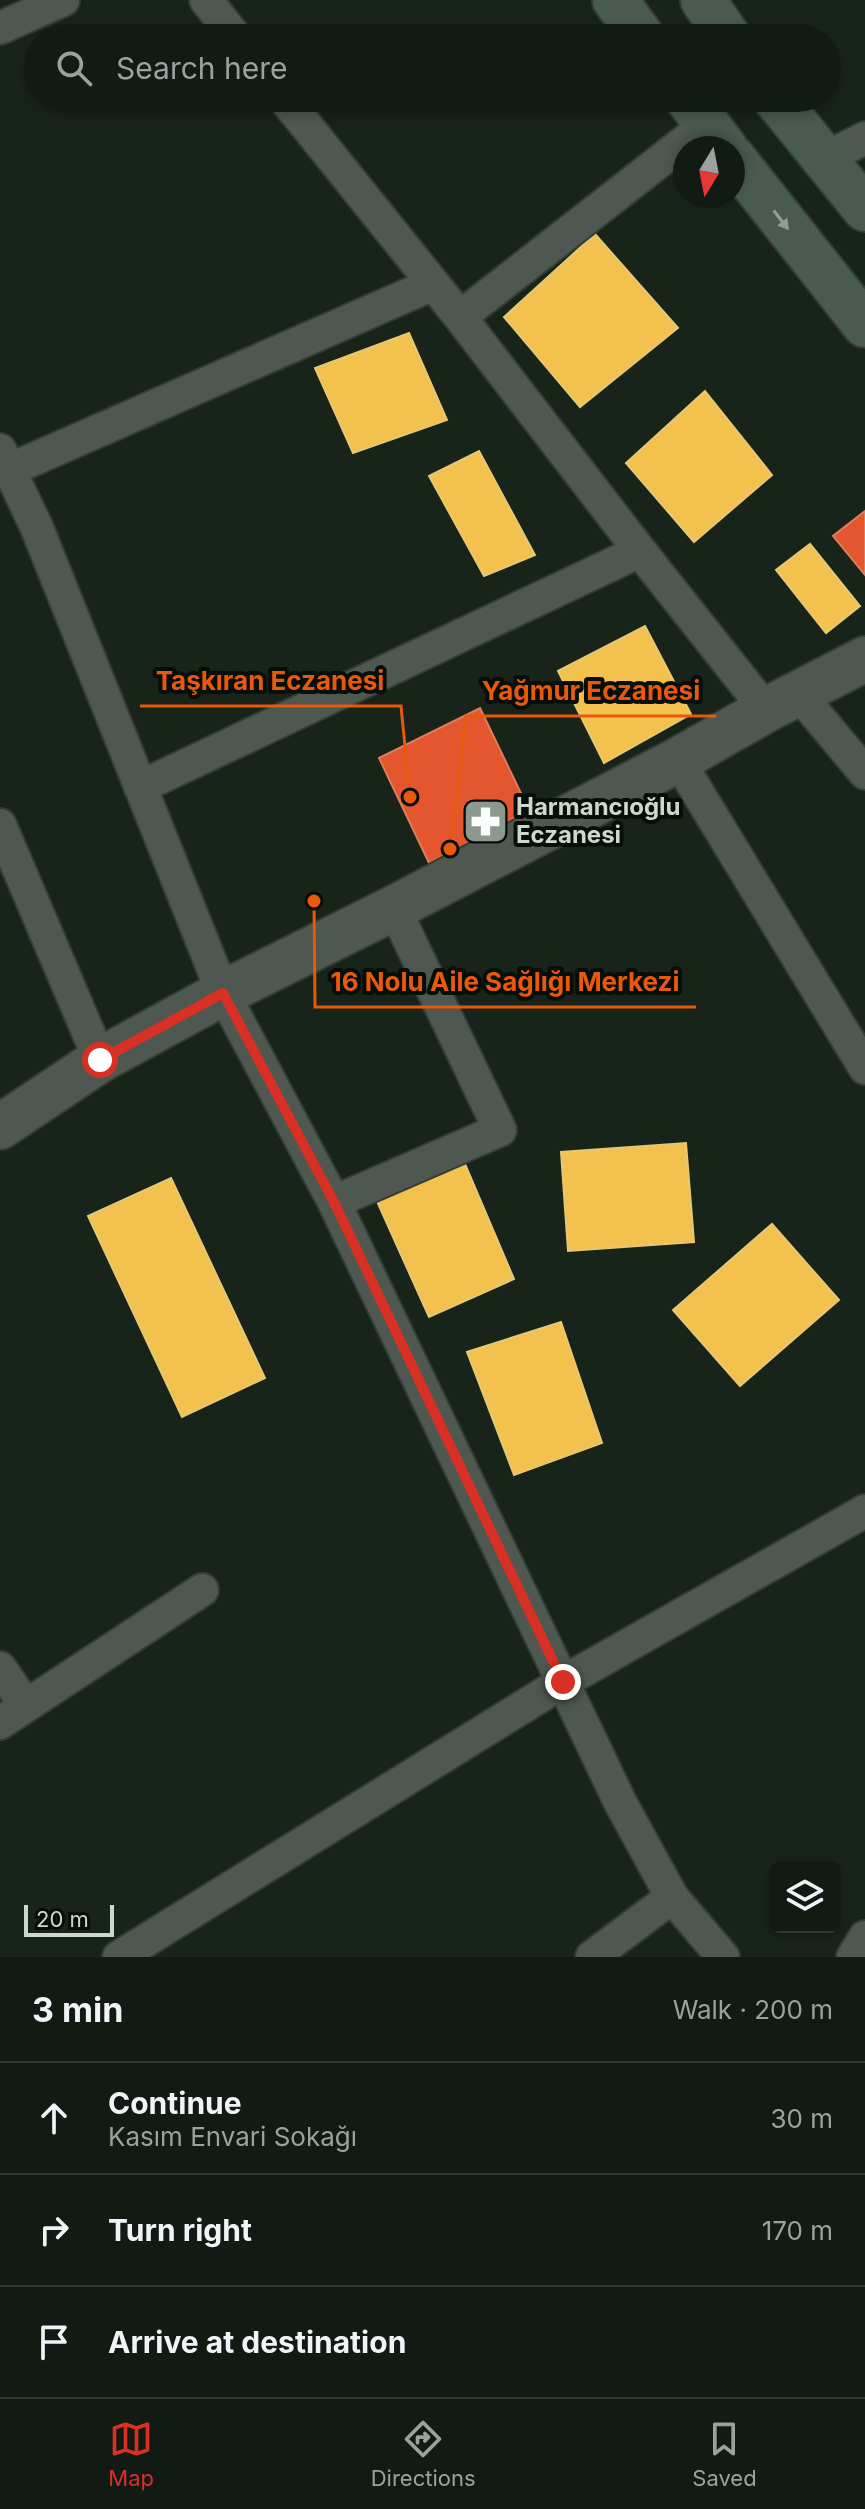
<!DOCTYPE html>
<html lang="en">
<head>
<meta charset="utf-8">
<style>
  body { margin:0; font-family:Inter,sans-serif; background:#1b231d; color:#f1f3f6 }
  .controls { position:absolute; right:24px; bottom:24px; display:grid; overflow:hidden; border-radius:12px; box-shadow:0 4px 12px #0003 }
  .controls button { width:72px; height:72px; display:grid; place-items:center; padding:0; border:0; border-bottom:2px solid #313834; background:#121a14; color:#f1f3f6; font:40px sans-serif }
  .compass { position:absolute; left:673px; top:136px; width:72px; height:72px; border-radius:50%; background:#121a14; box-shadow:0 4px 12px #0003; rotate:190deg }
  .scale { position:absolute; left:24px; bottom:20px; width:90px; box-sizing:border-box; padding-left:8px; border:4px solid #cbd8cc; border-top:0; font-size:22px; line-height:28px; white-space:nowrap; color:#cbd8cc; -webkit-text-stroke:6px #060e07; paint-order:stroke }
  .stop { position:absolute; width:24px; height:24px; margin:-18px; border:6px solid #d93025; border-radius:50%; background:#fff }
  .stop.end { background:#d93025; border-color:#fff; box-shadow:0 2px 8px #0008 }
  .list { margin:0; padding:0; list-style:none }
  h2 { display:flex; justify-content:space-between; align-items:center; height:104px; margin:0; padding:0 32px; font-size:34px }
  h2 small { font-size:26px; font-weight:400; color:#9ca1a0 }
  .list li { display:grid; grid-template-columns:52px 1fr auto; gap:24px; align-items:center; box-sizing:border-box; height:112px; padding:0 32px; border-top:2px solid #313834 }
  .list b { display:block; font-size:30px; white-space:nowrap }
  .list p { margin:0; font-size:26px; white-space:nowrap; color:#9ca1a0 }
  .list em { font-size:26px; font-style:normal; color:#9ca1a0 }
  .icon { flex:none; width:44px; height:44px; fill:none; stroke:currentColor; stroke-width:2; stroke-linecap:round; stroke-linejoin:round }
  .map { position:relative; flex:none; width:865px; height:1957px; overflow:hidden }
  .search { position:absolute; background:#121a14; box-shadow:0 4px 12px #0003; left:24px; right:24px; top:24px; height:88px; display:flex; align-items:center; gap:20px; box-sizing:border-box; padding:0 28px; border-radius:44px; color:#9ca1a0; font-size:30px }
  .sheet { height:440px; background:#121a14 }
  nav { display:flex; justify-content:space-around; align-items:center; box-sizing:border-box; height:112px; border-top:2px solid #313834; background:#121a14; font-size:22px; color:#9ca1a0 }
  nav a { display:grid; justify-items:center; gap:4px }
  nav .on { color:#d93025 }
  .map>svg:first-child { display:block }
  .homes { fill:#f2c14e; stroke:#e6c874; stroke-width:2 }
  .shops { fill:#e4572e; stroke:#dc7e5d; stroke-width:2 }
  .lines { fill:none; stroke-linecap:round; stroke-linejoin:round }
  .street-casing { stroke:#343d35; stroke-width:36 }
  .secondary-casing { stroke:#343d35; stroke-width:48 }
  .primary-casing { stroke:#343d35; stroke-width:48 }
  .street { stroke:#4e5750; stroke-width:32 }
  .secondary { stroke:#4e5750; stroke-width:44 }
  .primary { stroke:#495a4e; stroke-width:44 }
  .oneway { fill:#909f93 }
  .route { stroke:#d93025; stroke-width:10 }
  .labels { text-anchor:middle; stroke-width:8; stroke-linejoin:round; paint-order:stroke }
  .poi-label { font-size:24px; font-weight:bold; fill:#cbd8cc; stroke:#060e07; text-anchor:start }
  .leader { fill:none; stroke:#e8590c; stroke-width:3 }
  .callout-dot { fill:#e8590c; stroke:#060e07; stroke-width:3 }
  .callout-label { font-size:26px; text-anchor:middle; font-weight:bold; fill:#e8590c; stroke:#060e07; stroke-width:8; stroke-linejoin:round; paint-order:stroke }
</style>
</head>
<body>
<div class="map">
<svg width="865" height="1957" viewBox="0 0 865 1957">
  <rect width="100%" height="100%" fill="#18231a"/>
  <!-- homes -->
  <path class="homes" d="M 595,234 L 678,328 L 580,407 L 504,317 Z
    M 409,333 L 447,420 L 353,453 L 315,368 Z
    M 705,391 L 772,475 L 694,542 L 626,463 Z
    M 479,451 L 535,555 L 484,576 L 429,476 Z
    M 810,544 L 860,606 L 826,633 L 776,570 Z
    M 645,626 L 691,714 L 604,763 L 558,671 Z
    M 686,1143 L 694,1242 L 568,1251 L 561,1152 Z
    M 462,1157 L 514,1279 L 429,1317 L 375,1197 Z
    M 171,1178 L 265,1378 L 182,1417 L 88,1216 Z
    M 772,1224 L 839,1300 L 740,1386 L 673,1310 Z
    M 561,1322 L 602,1443 L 514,1475 L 467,1352 Z"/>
  <!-- shops -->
  <path class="shops" d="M 865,511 L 865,575 L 833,536 Z
    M 480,708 L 531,814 L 429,863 L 379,758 Z"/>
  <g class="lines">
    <defs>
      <path id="street" d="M 206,0 L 236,38
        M 0,28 L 63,0
        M 284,98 L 460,317 L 640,551 L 766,710
        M 826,158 L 865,138
        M 460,317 L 706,125
        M 0,450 L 37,528 L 223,993 L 334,1202 L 620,1802 L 672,1897 L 723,1957
        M 9,470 L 433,284
        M 798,693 L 865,773
        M 678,760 L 865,1068
        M 140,787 L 640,551
        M 0,825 L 100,1060
        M 334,1202 L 500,1130 L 394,908
        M 0,1668 L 26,1706
        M 0,1723 L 202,1590
        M 119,1957 L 563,1682 L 865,1511
        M 592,1957 L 672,1897
        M 853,1957 L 865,1937"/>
      <path id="secondary" d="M 0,1127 L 100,1060 L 223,993 L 394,908 L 678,760 L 766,710 L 865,659"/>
      <path id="primary" d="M 615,0 L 643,38
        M 703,0 L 729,38
        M 687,98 L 725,148
        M 775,98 L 865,209
        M 733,158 L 865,325"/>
    </defs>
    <!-- street casing -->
    <use href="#street" class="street-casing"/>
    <!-- secondary casing -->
    <use href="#secondary" class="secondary-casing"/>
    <!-- primary casing -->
    <use href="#primary" class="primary-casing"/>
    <!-- street -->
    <use href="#street" class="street"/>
    <!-- secondary -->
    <use href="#secondary" class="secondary"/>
    <!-- primary -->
    <use href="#primary" class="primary"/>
  </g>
  <!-- one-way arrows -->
  <defs><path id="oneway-solid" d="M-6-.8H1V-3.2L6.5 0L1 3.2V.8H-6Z" transform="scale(2)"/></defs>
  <use class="oneway" href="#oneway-solid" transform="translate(781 220) rotate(52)"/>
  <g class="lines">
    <!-- route -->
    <path class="route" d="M 100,1060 L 223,993 L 334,1202 L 563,1682"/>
  </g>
  <!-- icons -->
  <defs>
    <symbol id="pharmacy-square" viewBox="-11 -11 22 22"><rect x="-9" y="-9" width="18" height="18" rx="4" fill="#8c998e" stroke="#060e07"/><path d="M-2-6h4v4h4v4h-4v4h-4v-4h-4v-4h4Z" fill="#fff"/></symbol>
  </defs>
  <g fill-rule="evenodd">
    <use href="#pharmacy-square" x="460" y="796" width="51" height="51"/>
  </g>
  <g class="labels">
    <!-- poi labels -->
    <g class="poi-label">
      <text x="516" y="815">Harmancıoğlu<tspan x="516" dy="28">Eczanesi</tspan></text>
    </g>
  </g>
  <!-- callouts -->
  <path class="leader" d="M410 797L401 706H140M450 849L466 716H716M314 901L315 1007H696"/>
  <g class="callout-dot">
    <circle cx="410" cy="797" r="8"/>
    <circle cx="450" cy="849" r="8"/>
    <circle cx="314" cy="901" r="8"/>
  </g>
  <g class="callout-label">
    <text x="270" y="690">Taşkıran Eczanesi</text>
    <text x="591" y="700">Yağmur Eczanesi</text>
    <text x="505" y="991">16 Nolu Aile Sağlığı Merkezi</text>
  </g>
</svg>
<div class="controls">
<button><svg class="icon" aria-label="layers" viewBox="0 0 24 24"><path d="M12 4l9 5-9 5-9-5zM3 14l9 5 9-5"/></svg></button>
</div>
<svg class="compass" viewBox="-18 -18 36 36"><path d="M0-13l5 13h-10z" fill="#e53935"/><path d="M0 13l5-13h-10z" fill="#9ca1a0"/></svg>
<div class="scale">20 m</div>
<div class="stop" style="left:100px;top:1060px"></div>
<div class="stop end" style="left:563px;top:1682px"></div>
<div class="search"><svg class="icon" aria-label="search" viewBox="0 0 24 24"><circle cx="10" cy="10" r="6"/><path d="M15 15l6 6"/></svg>Search here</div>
</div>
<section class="sheet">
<h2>3 min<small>Walk · 200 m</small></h2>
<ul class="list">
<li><svg class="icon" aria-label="ahead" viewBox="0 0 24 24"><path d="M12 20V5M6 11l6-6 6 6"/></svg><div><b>Continue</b><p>Kasım Envari Sokağı</p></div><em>30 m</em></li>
<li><svg class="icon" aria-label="right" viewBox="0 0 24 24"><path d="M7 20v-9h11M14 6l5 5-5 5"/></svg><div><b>Turn right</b></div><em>170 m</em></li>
<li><svg class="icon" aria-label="arrive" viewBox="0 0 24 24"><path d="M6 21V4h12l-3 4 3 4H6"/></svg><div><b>Arrive at destination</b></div></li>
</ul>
</section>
<nav>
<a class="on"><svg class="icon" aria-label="map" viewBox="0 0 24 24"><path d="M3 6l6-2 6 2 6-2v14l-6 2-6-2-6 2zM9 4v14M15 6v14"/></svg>Map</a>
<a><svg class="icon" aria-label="directions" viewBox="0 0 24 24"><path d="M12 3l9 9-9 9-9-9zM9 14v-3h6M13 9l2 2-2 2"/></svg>Directions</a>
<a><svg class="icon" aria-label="saved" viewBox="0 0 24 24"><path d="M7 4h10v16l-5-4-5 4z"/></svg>Saved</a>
</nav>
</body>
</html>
